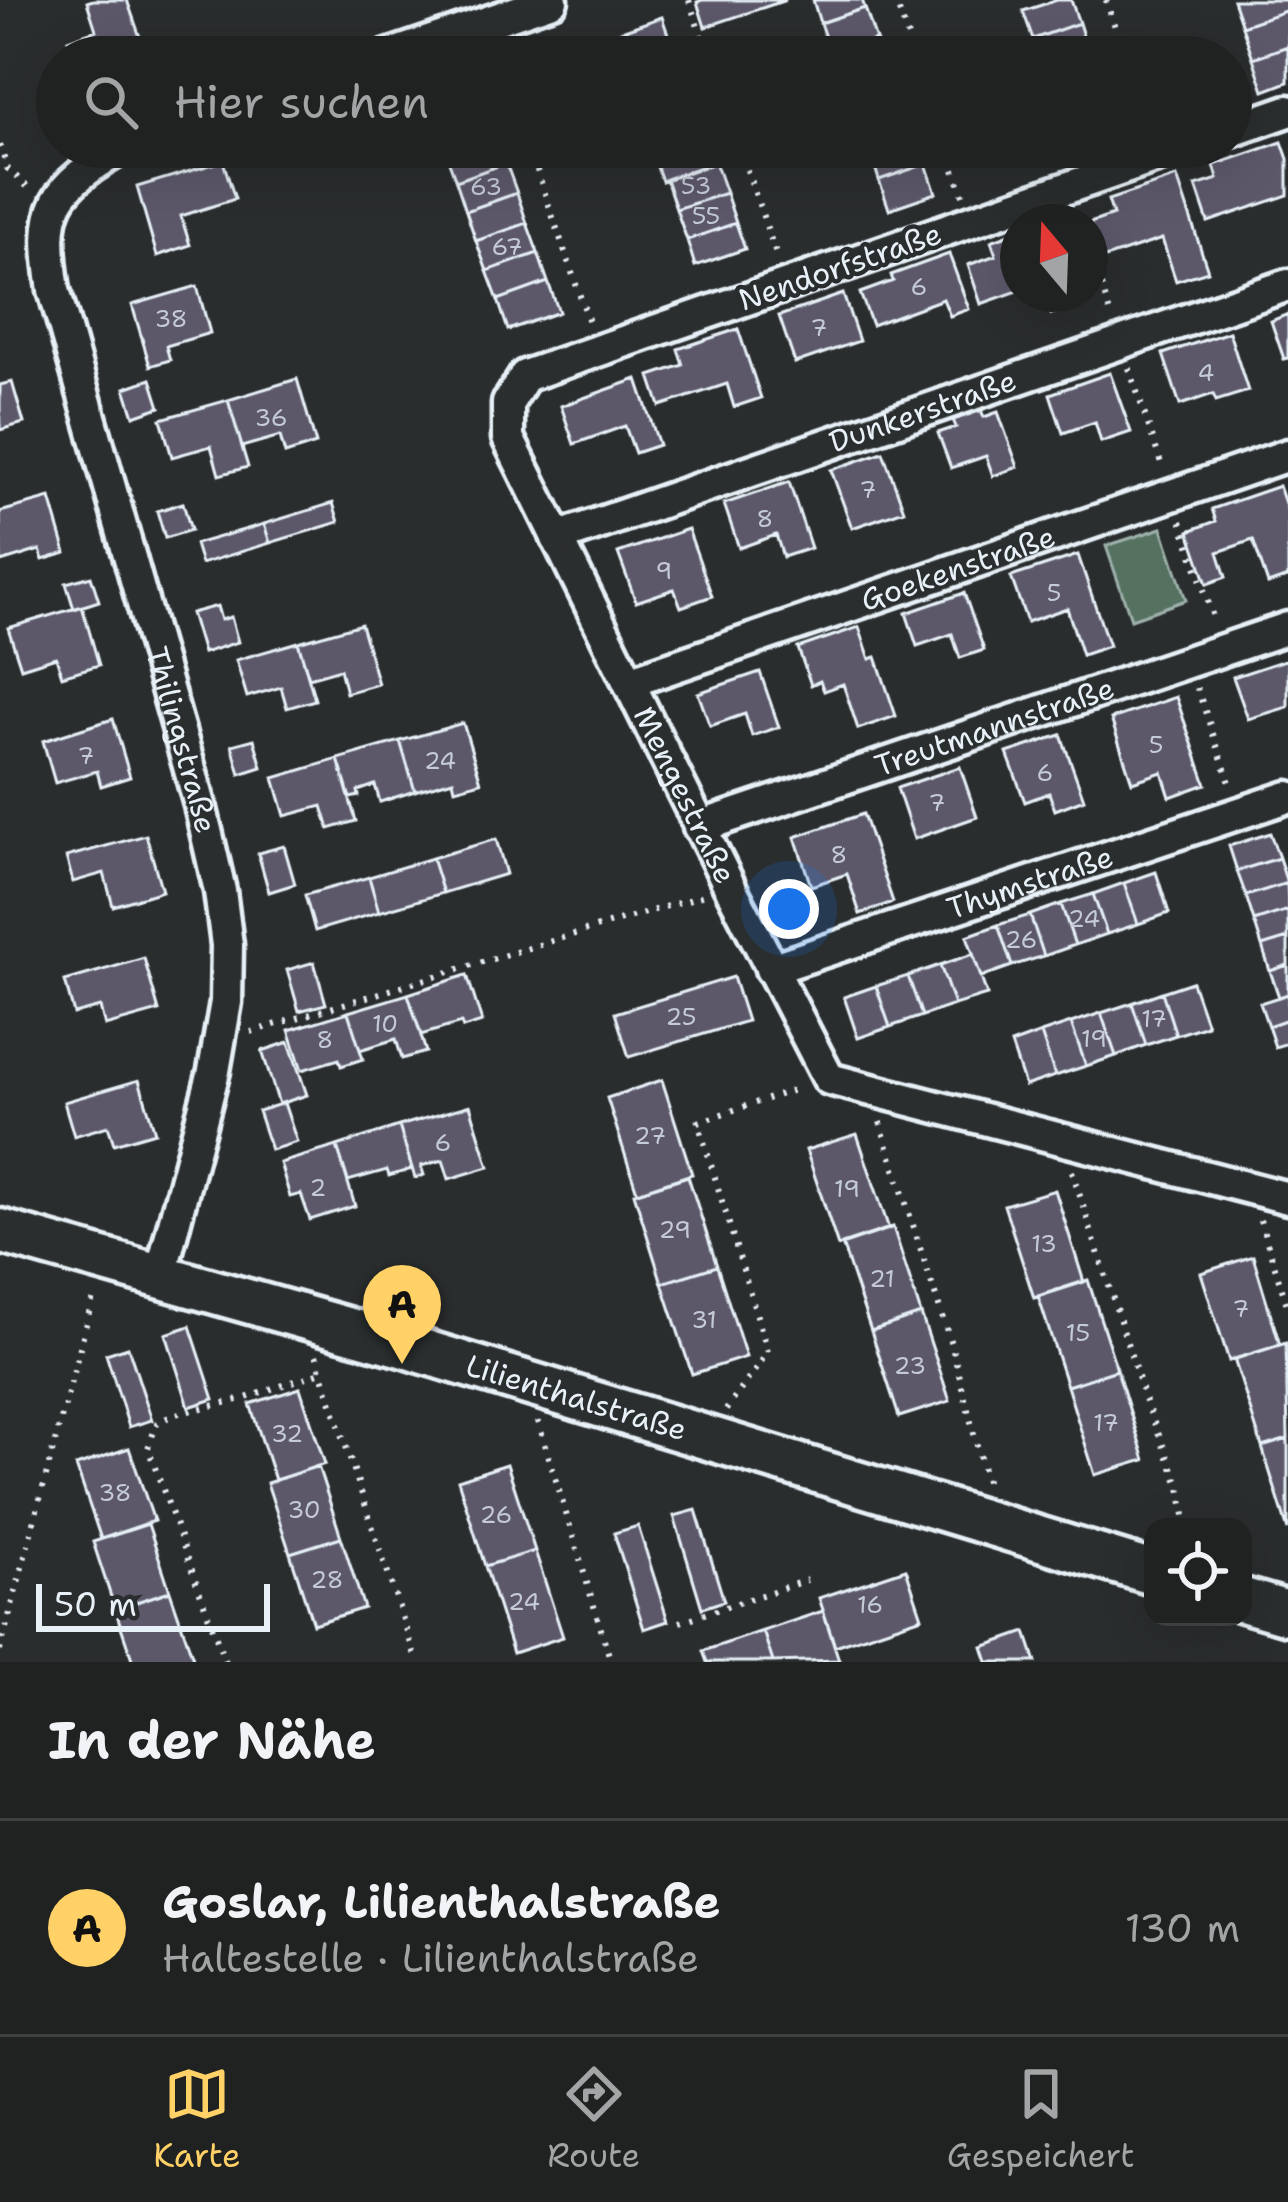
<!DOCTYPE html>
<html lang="de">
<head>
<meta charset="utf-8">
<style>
  body { margin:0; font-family:"Shantell Sans",sans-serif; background:#282a2a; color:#f1f3f6 }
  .controls { position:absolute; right:36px; bottom:36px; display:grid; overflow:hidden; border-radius:24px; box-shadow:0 12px 48px #0002 }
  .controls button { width:108px; height:108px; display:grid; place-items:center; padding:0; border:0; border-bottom:3px solid #3d3f40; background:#202222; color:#f1f3f6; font:60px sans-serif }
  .compass { position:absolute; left:1000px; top:204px; width:108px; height:108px; border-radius:50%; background:#202222; box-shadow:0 12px 48px #0002; rotate:341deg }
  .scale { position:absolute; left:36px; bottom:30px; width:234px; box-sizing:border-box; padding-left:12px; border:6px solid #e8f1f8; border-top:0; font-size:33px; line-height:42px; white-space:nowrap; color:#e8f1f8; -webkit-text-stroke:9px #2a2d2e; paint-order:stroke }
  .you { position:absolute; left:789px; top:909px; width:42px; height:42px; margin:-30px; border:9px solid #fff; border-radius:50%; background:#1a73e8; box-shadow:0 0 0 18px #1a73e833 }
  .badge { display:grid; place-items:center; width:78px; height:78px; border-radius:50%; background:#ffd166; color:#111; font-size:39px; font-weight:700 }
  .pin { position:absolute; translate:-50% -99px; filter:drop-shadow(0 3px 6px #0008) }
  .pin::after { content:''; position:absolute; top:63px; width:42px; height:36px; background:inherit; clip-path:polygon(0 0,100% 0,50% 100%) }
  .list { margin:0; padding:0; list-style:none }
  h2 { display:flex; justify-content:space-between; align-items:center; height:156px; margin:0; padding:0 48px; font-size:51px }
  h2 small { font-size:39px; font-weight:400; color:#a2a4a5 }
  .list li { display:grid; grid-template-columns:78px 1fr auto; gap:36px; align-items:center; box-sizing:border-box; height:216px; padding:0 48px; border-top:3px solid #3d3f40 }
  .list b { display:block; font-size:45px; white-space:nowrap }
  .list p { margin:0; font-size:39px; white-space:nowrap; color:#a2a4a5 }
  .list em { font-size:39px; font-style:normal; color:#a2a4a5 }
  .icon { flex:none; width:66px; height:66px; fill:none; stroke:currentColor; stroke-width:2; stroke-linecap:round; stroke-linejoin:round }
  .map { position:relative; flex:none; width:1288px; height:1662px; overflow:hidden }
  .search { position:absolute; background:#202222; box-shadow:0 12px 48px #0002; left:36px; right:36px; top:36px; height:132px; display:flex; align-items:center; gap:30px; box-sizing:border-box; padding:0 42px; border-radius:66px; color:#a2a4a5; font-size:45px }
  .sheet { height:372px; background:#202222 }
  nav { display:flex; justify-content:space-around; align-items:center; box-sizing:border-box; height:168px; border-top:3px solid #3d3f40; background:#202222; font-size:33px; color:#a2a4a5 }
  nav a { display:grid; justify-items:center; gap:6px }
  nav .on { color:#ffd166 }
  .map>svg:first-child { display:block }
  .green { fill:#557160; stroke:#9eb1ac; stroke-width:3 }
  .building { fill:#5b596b; stroke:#e8f1f8; stroke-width:3 }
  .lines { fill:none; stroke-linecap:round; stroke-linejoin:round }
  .street-casing { stroke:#e8f1f8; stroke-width:39 }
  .secondary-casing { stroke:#e8f1f8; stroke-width:51 }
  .path { stroke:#e8f1f8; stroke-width:6; stroke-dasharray:3 9; stroke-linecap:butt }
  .street { stroke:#2a2d2e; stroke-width:30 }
  .secondary { stroke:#2a2d2e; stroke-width:42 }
  .labels { text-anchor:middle; stroke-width:9; stroke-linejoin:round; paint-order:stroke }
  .number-label { font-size:24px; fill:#c5cbd5 }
  .street-label { font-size:30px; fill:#e8f1f8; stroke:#2a2d2e }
</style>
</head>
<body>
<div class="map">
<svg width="1288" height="1662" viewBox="0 0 1288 1662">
  <rect width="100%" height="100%" fill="#2a2d2e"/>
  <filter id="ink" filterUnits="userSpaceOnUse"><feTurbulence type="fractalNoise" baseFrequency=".00833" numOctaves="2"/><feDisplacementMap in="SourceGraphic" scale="24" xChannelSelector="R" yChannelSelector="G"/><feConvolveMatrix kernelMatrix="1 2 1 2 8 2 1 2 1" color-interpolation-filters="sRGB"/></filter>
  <g filter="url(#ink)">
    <!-- green -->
    <path class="green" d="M 1162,528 L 1186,600 L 1131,619 L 1106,546 Z"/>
    <!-- building -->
    <path class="building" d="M 93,0 L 127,0 L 147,57 L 74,57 L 68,40 L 96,30 L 87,2 Z
      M 702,0 L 786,0 L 705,27 L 697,2 Z
      M 813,0 L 862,0 L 865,8 L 820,23 Z
      M 1057,0 L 1071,0 L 1079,23 L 1033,39 L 1023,11 Z
      M 1233,0 L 1286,0 L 1288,10 L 1242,26 Z
      M 865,8 L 876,40 L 831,55 L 820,23 Z
      M 1288,10 L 1288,46 L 1253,58 L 1242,26 Z
      M 662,17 L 671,43 L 629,57 L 546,57 Z
      M 1079,23 L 1087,49 L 1064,57 L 1039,57 L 1033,39 Z
      M 876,40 L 882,57 L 832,57 L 831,55 Z
      M 1288,46 L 1288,82 L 1264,91 L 1253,58 Z
      M 1282,142 L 1288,159 L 1288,195 L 1208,222 L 1196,186 L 1218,179 L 1214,165 Z
      M 458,147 L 501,147 L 506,163 L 456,181 L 445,151 Z
      M 660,147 L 706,147 L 712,164 L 662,181 L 651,150 Z
      M 872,147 L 920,147 L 926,164 L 879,180 L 869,148 Z
      M 223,161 L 235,199 L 181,216 L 190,245 L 157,256 L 137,187 Z
      M 715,162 L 726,193 L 676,209 L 666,179 Z
      M 506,163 L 517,193 L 466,211 L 456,181 Z
      M 926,164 L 936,193 L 889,209 L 879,180 Z
      M 1177,177 L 1208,271 L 1176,281 L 1162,239 L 1102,259 L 1090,223 L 1113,215 L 1108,200 Z
      M 517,193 L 527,223 L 476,241 L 466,211 Z
      M 726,193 L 736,223 L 687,240 L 676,209 Z
      M 527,223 L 538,253 L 487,271 L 476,241 Z
      M 736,223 L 745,249 L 695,266 L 687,240 Z
      M 1018,231 L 1018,291 L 981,304 L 968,265 L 996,255 L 991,241 Z
      M 538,253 L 548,282 L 498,300 L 487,271 Z
      M 949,254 L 969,309 L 950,316 L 943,299 L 872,325 L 860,293 L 893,281 L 891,275 Z
      M 548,282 L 559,312 L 508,330 L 498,300 Z
      M 197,286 L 210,333 L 166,346 L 170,360 L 150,366 L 132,305 Z
      M 843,294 L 859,341 L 795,363 L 779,316 Z
      M 1045,294 L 1081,294 L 1084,302 L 1051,314 Z
      M 1288,314 L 1288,358 L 1284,359 L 1271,321 Z
      M 738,329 L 761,398 L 734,407 L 727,384 L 660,406 L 650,376 L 683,365 L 678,349 Z
      M 1229,332 L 1248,391 L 1216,401 L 1213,394 L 1180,405 L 1163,354 Z
      M 1110,373 L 1131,432 L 1101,442 L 1095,422 L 1063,433 L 1050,394 Z
      M 151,379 L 160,407 L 134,416 L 125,388 Z
      M 297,379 L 316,444 L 285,454 L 280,436 L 242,447 L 228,400 Z
      M 637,379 L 659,445 L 635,453 L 625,426 L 574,444 L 561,406 Z
      M 12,382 L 24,423 L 0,430 L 0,385 Z
      M 228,400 L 248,467 L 219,475 L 211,446 L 172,457 L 161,419 Z
      M 981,410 L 984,417 L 998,412 L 1018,467 L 993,476 L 986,456 L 951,468 L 938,433 L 956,427 L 953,420 Z
      M 883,452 L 904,510 L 852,528 L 831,470 Z
      M 789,482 L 811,548 L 783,557 L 776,535 L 739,548 L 724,504 Z
      M 1279,486 L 1288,512 L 1288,577 L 1268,584 L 1253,540 L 1218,552 L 1226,577 L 1207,584 L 1189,531 L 1216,521 L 1212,509 Z
      M 50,498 L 66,553 L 43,560 L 40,550 L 1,562 L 0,512 Z
      M 183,503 L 191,530 L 165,538 L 157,511 Z
      M 333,503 L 339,522 L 270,543 L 264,524 Z
      M 264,524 L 270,543 L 201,564 L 195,544 Z
      M 688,529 L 712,596 L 681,607 L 674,589 L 636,602 L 618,553 Z
      M 1078,555 L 1109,646 L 1082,655 L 1067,608 L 1027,622 L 1011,577 Z
      M 91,576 L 99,601 L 74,609 L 66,583 Z
      M 964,593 L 984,650 L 960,658 L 952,634 L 917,646 L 906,613 Z
      M 82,606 L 99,665 L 62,676 L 56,657 L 21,668 L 8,628 Z
      M 217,606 L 221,620 L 231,617 L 238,642 L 203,653 L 191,613 Z
      M 361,624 L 378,684 L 346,693 L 340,669 L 309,678 L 298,642 Z
      M 859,627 L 870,659 L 876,657 L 896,716 L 858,729 L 843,684 L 824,691 L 820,681 L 811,685 L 798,648 Z
      M 298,642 L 315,700 L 287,708 L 281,687 L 247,697 L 236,660 Z
      M 1288,659 L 1288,707 L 1248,719 L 1233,677 Z
      M 760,672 L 779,727 L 752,736 L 745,714 L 710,726 L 698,693 Z
      M 1176,697 L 1206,784 L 1170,797 L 1162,772 L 1132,782 L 1111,719 Z
      M 113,719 L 130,777 L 101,786 L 97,771 L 55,783 L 43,741 Z
      M 463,723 L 481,782 L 455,789 L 453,780 L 415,791 L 400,741 Z
      M 1061,735 L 1084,799 L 1055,810 L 1049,793 L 1025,802 L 1007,753 Z
      M 254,739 L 262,767 L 240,774 L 232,745 Z
      M 400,741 L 415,791 L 380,802 L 375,785 L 358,791 L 359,796 L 350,798 L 338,759 Z
      M 338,759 L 356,821 L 329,829 L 322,806 L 285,816 L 274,778 Z
      M 960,767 L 977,817 L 914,839 L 897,788 Z
      M 863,814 L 893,902 L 860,914 L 847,874 L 811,886 L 795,837 Z
      M 1270,833 L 1279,858 L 1237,871 L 1229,846 Z
      M 146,835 L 162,891 L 113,906 L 104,873 L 73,882 L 66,857 Z
      M 496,839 L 506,874 L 443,893 L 432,858 Z
      M 284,846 L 295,884 L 269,892 L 258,853 Z
      M 432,858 L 443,893 L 379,912 L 369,877 Z
      M 1279,858 L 1287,883 L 1246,896 L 1237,871 Z
      M 1156,872 L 1169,913 L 1138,924 L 1124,883 Z
      M 369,877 L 379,912 L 315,931 L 305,895 Z
      M 1124,883 L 1138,924 L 1107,934 L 1093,894 Z
      M 1287,883 L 1288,910 L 1254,921 L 1246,896 Z
      M 1093,894 L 1107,934 L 1075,945 L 1061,904 Z
      M 1061,904 L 1075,945 L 1044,956 L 1030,915 Z
      M 1288,910 L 1288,938 L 1262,946 L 1254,921 Z
      M 1030,915 L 1044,956 L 1012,966 L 998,925 Z
      M 998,925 L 1012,966 L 981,977 L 967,936 Z
      M 1288,938 L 1288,965 L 1270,971 L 1262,946 Z
      M 973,954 L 987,995 L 954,1005 L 940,965 Z
      M 144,958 L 159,1011 L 105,1026 L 100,1007 L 74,1014 L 65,981 Z
      M 314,962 L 326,1004 L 299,1011 L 287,970 Z
      M 940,965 L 954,1005 L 922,1016 L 908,976 Z
      M 1288,965 L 1288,994 L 1279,997 L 1270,971 Z
      M 467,975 L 482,1022 L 463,1028 L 461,1023 L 421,1035 L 408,994 Z
      M 908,976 L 922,1016 L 890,1027 L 876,986 Z
      M 733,977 L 747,1021 L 629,1057 L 615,1013 Z
      M 1192,982 L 1207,1025 L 1176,1035 L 1162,992 Z
      M 876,986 L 890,1027 L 858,1038 L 844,997 Z
      M 1162,992 L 1176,1035 L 1146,1045 L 1132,1003 Z
      M 408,994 L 426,1052 L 402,1059 L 396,1039 L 360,1050 L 348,1012 Z
      M 1288,994 L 1288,1019 L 1268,1026 L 1260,1003 Z
      M 1132,1003 L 1146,1045 L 1116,1056 L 1101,1013 Z
      M 348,1012 L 363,1059 L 341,1066 L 339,1059 L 302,1070 L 289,1030 Z
      M 1101,1013 L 1116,1056 L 1086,1066 L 1071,1023 Z
      M 1288,1019 L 1288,1043 L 1275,1047 L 1268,1026 Z
      M 1071,1023 L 1086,1066 L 1055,1076 L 1041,1033 Z
      M 1041,1033 L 1055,1076 L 1025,1086 L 1011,1044 Z
      M 289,1042 L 307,1095 L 279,1104 L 262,1051 Z
      M 139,1080 L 155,1132 L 114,1144 L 108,1126 L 74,1136 L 64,1102 Z
      M 662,1080 L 692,1174 L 637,1192 L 607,1098 Z
      M 284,1103 L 297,1142 L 271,1150 L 258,1111 Z
      M 470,1105 L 489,1167 L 449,1179 L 443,1160 L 421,1166 L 424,1175 L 415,1178 L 399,1126 Z
      M 399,1126 L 412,1169 L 389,1176 L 387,1170 L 348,1181 L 337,1146 Z
      M 857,1134 L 889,1229 L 838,1246 L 806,1150 Z
      M 337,1146 L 355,1206 L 310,1220 L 301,1194 L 290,1197 L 280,1163 Z
      M 688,1176 L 717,1266 L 662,1283 L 634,1193 Z
      M 1055,1190 L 1084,1282 L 1034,1298 L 1004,1205 Z
      M 893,1227 L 921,1314 L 871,1331 L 842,1244 Z
      M 1253,1256 L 1280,1345 L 1229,1361 L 1201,1273 Z
      M 717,1266 L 746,1357 L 692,1374 L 662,1283 Z
      M 1088,1280 L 1117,1370 L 1067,1386 L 1038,1296 Z
      M 921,1314 L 950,1401 L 899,1417 L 871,1331 Z
      M 190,1326 L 214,1399 L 189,1407 L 166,1334 Z
      M 1286,1343 L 1288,1439 L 1262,1447 L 1234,1359 Z
      M 128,1347 L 152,1420 L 129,1427 L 106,1354 Z
      M 1117,1370 L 1145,1460 L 1095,1475 L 1067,1386 Z
      M 300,1388 L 325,1464 L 275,1480 L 250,1404 Z
      M 1288,1439 L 1288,1530 L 1262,1447 Z
      M 129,1448 L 154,1521 L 101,1539 L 76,1466 Z
      M 507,1464 L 535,1551 L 485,1566 L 458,1480 Z
      M 318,1466 L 341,1537 L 290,1553 L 267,1483 Z
      M 696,1510 L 724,1601 L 702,1608 L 674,1516 Z
      M 148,1524 L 170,1591 L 115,1609 L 93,1542 Z
      M 638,1526 L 668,1621 L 644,1629 L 614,1533 Z
      M 341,1537 L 364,1608 L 313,1624 L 290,1553 Z
      M 535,1551 L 563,1637 L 513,1653 L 485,1566 Z
      M 906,1569 L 922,1617 L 835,1646 L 819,1598 Z
      M 170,1591 L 193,1658 L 180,1662 L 133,1662 L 115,1609 Z
      M 823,1611 L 839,1660 L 773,1662 L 763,1631 Z
      M 763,1631 L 773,1662 L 707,1662 L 703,1651 Z
      M 1026,1632 L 1036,1662 L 988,1662 L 983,1647 Z"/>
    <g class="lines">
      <defs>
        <g id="street">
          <path d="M 385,57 L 552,0"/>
          <path d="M 1231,131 L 1288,111"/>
          <path id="s1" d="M 124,147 C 51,188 41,207 54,290 L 200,805 L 220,891 L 227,945 L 226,1002 L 214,1071 L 160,1277"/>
          <path id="s2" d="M 1185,147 L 525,376 L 508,403 L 508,438 L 730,887 L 829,1079 L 1288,1198"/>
          <path id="s3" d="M 557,538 L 1288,285"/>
          <path id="s4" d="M 629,682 L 1288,455"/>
          <path id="s5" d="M 699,827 L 1288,628"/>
          <path id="s6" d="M 771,969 L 1288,797"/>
        </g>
        <g id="secondary">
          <path id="s7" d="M 0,1231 L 402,1345 L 1153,1573"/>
          <path d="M 1243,1600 L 1288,1613"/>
        </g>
      </defs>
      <!-- street casing -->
      <use href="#street" class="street-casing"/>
      <!-- secondary casing -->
      <use href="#secondary" class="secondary-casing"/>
      <!-- path -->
      <path class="path" d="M 689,0 L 708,57
        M 895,0 L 915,57
        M 1106,0 L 1125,57
        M 0,145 L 7,168 L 31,190
        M 529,147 L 590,325
        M 739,147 L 777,257
        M 946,147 L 963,195
        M 1090,251 L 1111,316
        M 1129,368 L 1163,469
        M 1181,521 L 1215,623
        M 1197,688 L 1230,783
        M 251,1032 L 704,895
        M 880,1122 L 952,1347 L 988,1489
        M 1072,1171 L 1148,1408 L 1180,1487 L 1187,1527
        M 1260,1220 L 1288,1308
        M 316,1355 L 417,1662
        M 726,1410 L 768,1352 L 698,1122 L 800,1088
        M 538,1421 L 611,1662
        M 680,1622 L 807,1580
        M 0,1651 L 94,1294
        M 225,1662 L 148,1448 L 157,1423 L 175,1414 L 243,1399 L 321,1372"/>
      <!-- street -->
      <use href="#street" class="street"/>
      <!-- secondary -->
      <use href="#secondary" class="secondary"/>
    </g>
  </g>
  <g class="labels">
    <!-- number labels -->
    <g class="number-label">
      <text x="696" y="194">53</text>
      <text x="486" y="195">63</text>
      <text x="706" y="224">55</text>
      <text x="507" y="255">67</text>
      <text x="919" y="295">6</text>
      <text x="171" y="327">38</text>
      <text x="819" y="336">7</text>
      <text x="1206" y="381">4</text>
      <text x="271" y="426">36</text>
      <text x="868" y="498">7</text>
      <text x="765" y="527">8</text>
      <text x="664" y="579">9</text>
      <text x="1054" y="601">5</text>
      <text x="1156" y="753">5</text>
      <text x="86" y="764">7</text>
      <text x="440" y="769">24</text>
      <text x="1045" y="781">6</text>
      <text x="937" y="811">7</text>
      <text x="839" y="863">8</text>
      <text x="1084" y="927">24</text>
      <text x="1021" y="948">26</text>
      <text x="681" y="1025">25</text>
      <text x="1154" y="1027">17</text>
      <text x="385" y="1032">10</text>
      <text x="1094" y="1047">19</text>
      <text x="325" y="1048">8</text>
      <text x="650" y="1144">27</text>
      <text x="443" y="1151">6</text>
      <text x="318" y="1196">2</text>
      <text x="847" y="1197">19</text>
      <text x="675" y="1238">29</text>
      <text x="1044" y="1252">13</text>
      <text x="882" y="1287">21</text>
      <text x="1241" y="1317">7</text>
      <text x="704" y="1328">31</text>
      <text x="1078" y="1341">15</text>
      <text x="910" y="1374">23</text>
      <text x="1106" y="1431">17</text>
      <text x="287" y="1442">32</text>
      <text x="115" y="1501">38</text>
      <text x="304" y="1518">30</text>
      <text x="496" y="1523">26</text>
      <text x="327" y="1588">28</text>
      <text x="524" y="1610">24</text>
      <text x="870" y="1613">16</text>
    </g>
    <!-- street labels -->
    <g class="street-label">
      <text transform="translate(840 267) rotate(-19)" y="10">Nendorfstraße</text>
      <text dy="10" stroke="none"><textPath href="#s3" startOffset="387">Dunkerstraße</textPath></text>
      <text dy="10" stroke="none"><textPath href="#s4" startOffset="348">Goekenstraße</textPath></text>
      <text dy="10" stroke="none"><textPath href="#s5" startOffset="312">Treutmannstraße</textPath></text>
      <text dy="10" stroke="none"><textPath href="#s1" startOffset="645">Thilingstraße</textPath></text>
      <text dy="10" stroke="none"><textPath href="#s2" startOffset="1164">Mengestraße</textPath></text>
      <text dy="10" stroke="none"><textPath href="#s6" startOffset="273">Thymstraße</textPath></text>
      <text dy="10" stroke="none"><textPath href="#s7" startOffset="600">Lilienthalstraße</textPath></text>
    </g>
  </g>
</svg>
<div class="controls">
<button><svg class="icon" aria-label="locate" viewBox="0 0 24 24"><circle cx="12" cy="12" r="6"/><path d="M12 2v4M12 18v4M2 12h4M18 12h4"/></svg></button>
</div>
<svg class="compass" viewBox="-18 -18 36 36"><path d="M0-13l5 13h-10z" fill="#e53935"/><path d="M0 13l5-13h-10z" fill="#a2a4a5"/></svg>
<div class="scale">50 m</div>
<div class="you"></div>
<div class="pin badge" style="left:402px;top:1364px">A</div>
<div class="search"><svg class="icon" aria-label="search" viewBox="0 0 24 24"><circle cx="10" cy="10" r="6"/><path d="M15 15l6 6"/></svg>Hier suchen</div>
</div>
<section class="sheet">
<h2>In der Nähe<small></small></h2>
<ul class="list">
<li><span class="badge">A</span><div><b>Goslar, Lilienthalstraße</b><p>Haltestelle · Lilienthalstraße</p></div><em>130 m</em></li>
</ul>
</section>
<nav>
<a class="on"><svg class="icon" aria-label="map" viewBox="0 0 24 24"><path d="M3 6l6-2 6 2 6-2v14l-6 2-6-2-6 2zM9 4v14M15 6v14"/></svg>Karte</a>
<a><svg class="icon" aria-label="directions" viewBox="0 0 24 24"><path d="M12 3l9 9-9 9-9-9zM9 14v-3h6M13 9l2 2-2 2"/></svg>Route</a>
<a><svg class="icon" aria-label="saved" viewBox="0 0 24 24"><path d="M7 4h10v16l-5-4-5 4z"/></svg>Gespeichert</a>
</nav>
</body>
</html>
